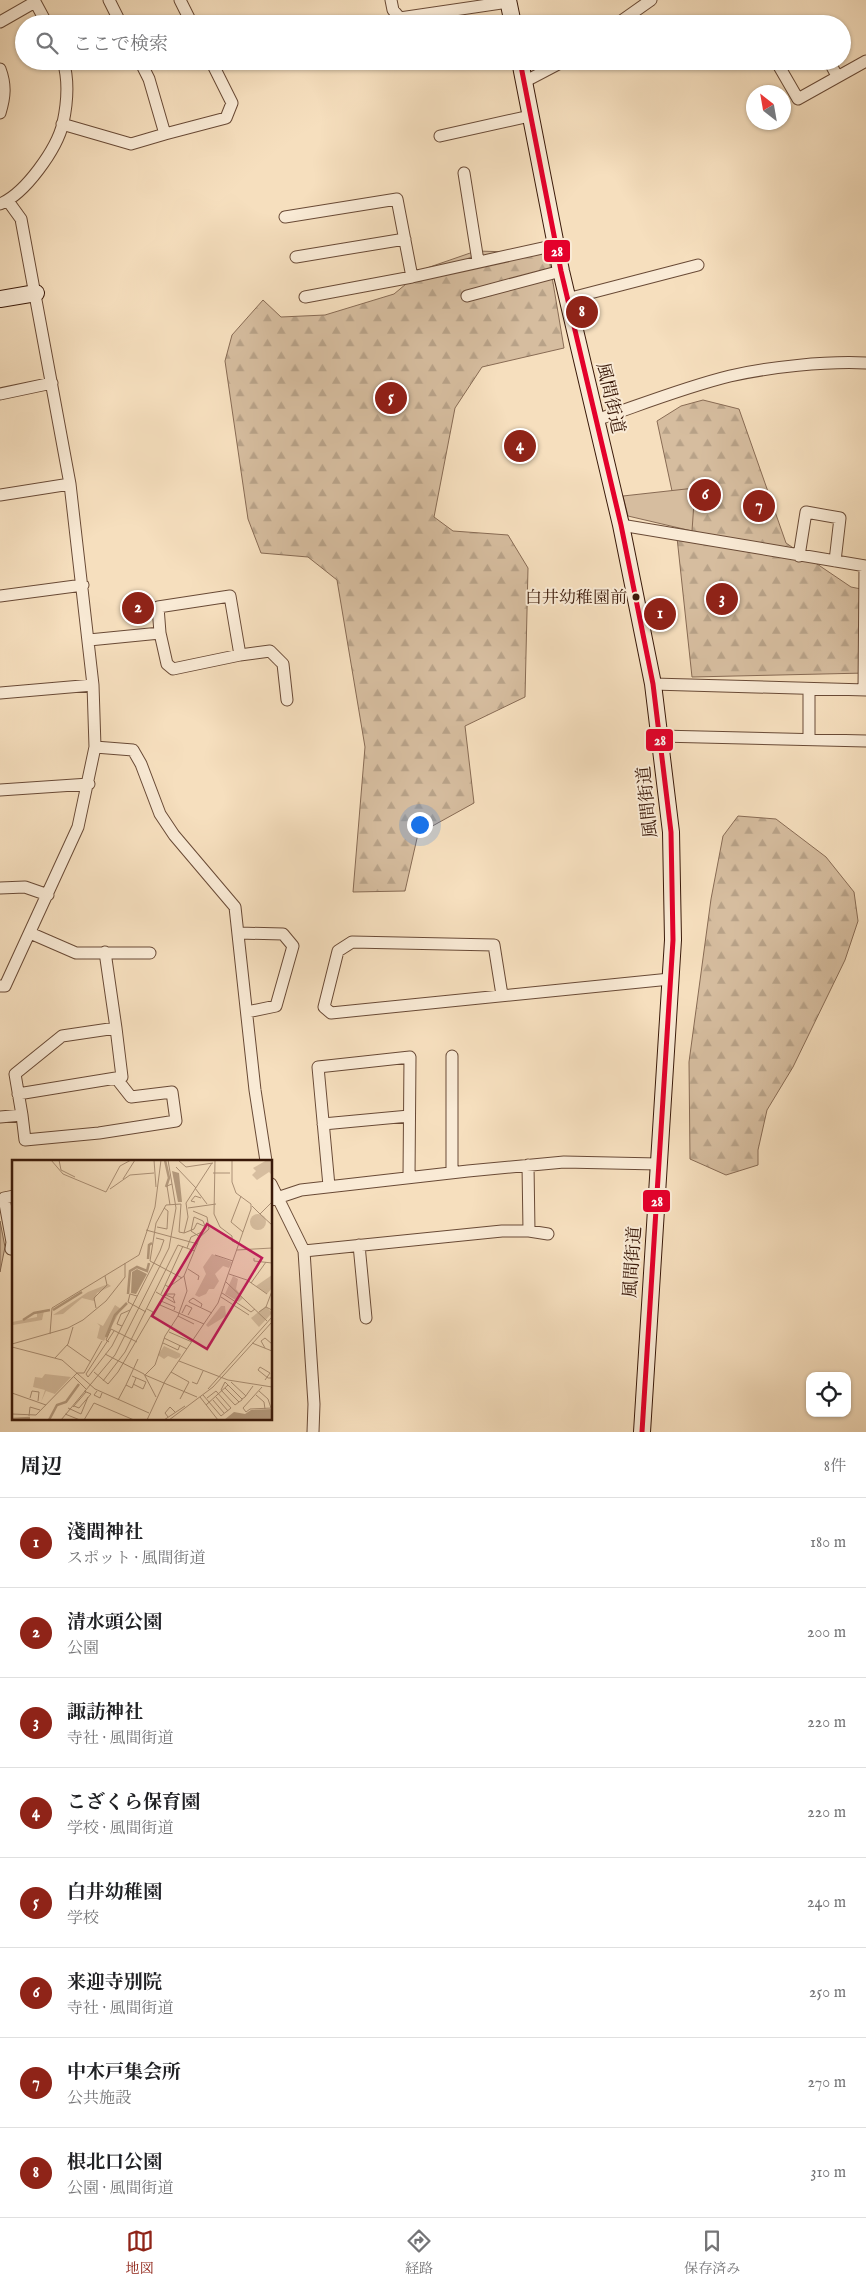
<!DOCTYPE html>
<html lang="ja">
<head>
<meta charset="utf-8">
<style>
  body { margin:0; font-family:"IM FELL English","Noto Serif JP",serif; background:#f2f2f2; color:#202124 }
  .controls { position:absolute; right:15px; bottom:15px; display:grid; overflow:hidden; border-radius:10px; box-shadow:0 1px 4px #0004 }
  .controls button { width:45px; height:45px; display:grid; place-items:center; padding:0; border:0; border-bottom:1px solid #e0e0e0; background:#fff; color:#202124; font:25px sans-serif }
  .compass { position:absolute; left:746px; top:85px; width:45px; height:45px; border-radius:50%; background:#fff; box-shadow:0 1px 4px #0004; rotate:329deg }
  .you { position:absolute; left:419px; top:824px; width:18px; height:18px; margin:-12px; border:4px solid #fff; border-radius:50%; background:#1a73e8; box-shadow:0 0 0 8px #1a73e833 }
  .badge { display:grid; place-items:center; width:32px; height:32px; border-radius:50%; background:#8f2418; color:#fff; font-size:16px; font-weight:700 }
  .pin { position:absolute; translate:-50% -50%; border:2px solid #fff; box-shadow:0 1px 5px #0006 }
  .list { margin:0; padding:0; list-style:none }
  h2 { display:flex; justify-content:space-between; align-items:center; height:65px; margin:0; padding:0 20px; font-size:21px }
  h2 small { font-size:16px; font-weight:400; color:#757577 }
  .list li { display:grid; grid-template-columns:32px 1fr auto; gap:15px; align-items:center; box-sizing:border-box; height:90px; padding:0 20px; border-top:1px solid #e0e0e0 }
  .list b { display:block; font-size:19px; white-space:nowrap }
  .list p { margin:0; font-size:16px; white-space:nowrap; color:#757577 }
  .list em { font-size:16px; font-style:normal; color:#757577 }
  .icon { flex:none; width:28px; height:28px; fill:none; stroke:currentColor; stroke-width:2; stroke-linecap:round; stroke-linejoin:round }
  .map { position:relative; flex:none; width:866px; height:1432px; overflow:hidden }
  .search { position:absolute; background:#fff; box-shadow:0 1px 4px #0004; left:15px; right:15px; top:15px; height:55px; display:flex; align-items:center; gap:12px; box-sizing:border-box; padding:0 18px; border-radius:28px; color:#757577; font-size:19px }
  .sheet { height:785px; background:#fff }
  nav { display:flex; justify-content:space-around; align-items:center; box-sizing:border-box; height:70px; border-top:1px solid #e0e0e0; background:#fff; font-size:14px; color:#757577 }
  nav a { display:grid; justify-items:center; gap:2px }
  nav .on { color:#8f2418 }
  .map>svg:first-child { display:block }
  .forest { fill:url(#forest-firs); stroke:#886b54 }
  .park { fill:#d6bd9f; stroke:#886b54 }
  .lines { fill:none; stroke-linecap:round; stroke-linejoin:round }
  .street-casing { stroke:#694a36; stroke-width:13 }
  .secondary-casing { stroke:#3a1909; stroke-width:18 }
  .street { stroke:#f9ead5; stroke-width:11 }
  .secondary { stroke:#f9ead5; stroke-width:16 }
  .bus-1-casing { stroke:#f9ead5; stroke-width:9 }
  .bus-1 { stroke:#e4002b; stroke-width:5 }
  .bus-dot { fill:#3a1909; stroke:#f9ead5; stroke-width:2 }
  .labels { text-anchor:middle; stroke-width:4; stroke-linejoin:round; paint-order:stroke }
  .bus-label { font-size:17px; fill:#3a1909; stroke:#f9ead5; text-anchor:end }
  .street-label { font-size:18px; fill:#3a1909; stroke:#f9ead5 }
  .inset-river { fill:none; stroke:#b69c80; stroke-width:2.5 }
  .inset-road { fill:none; stroke:#ab9076; stroke-width:1 }
  .view { fill:#c2185b; fill-opacity:0.15; stroke:#c2185b; stroke-width:2.5 }
  .inset-edge { fill:none; stroke:#3a1909; stroke-width:2.5 }
  .line-badge { stroke:#f9ead5; stroke-width:2 }
  .badge-label { font-size:14px; text-anchor:middle; font-weight:bold; fill:#fff }
</style>
</head>
<body>
<div class="map">
<svg width="866" height="1432" viewBox="0 0 866 1432">
  <defs>
    <pattern id="forest-firs" width="22" height="20" patternUnits="userSpaceOnUse" patternTransform="scale(1.25)"><rect width="22" height="20" fill="#d6bd9f"/><path d="M5 1l3.5 6h-7zM16 11l3.5 6h-7z" fill="#b8a288"/></pattern>
  </defs>
  <rect width="100%" height="100%" fill="#f6dfbe"/>
  <filter id="stains"><feTurbulence type="fractalNoise" baseFrequency=".004" numOctaves="4"/><feColorMatrix values="0 0 0 0 .2 0 0 0 0 .09 0 0 0 0 .02 0 0 0 .5 -.17"/></filter>
  <radialGradient id="worn" r=".72"><stop offset=".6" stop-color="#630" stop-opacity="0"/><stop offset="1" stop-color="#630" stop-opacity=".3"/></radialGradient>
  <!-- forest -->
  <path class="forest" d="M 476,251 L 548,253 L 564,348 L 482,367 L 455,408 L 434,517 L 453,531 L 508,535 L 528,568 L 525,697 L 465,726 L 474,803 L 418,834 L 405,891 L 353,892 L 365,747 L 337,580 L 308,557 L 261,553 L 248,519 L 225,361 L 232,335 L 263,300 L 281,317 L 325,315 L 394,294 L 424,269 Z
    M 703,400 L 739,409 L 786,543 L 851,587 L 866,590 L 866,673 L 692,677 L 672,491 L 657,421 L 681,406 Z
    M 738,816 L 776,819 L 826,857 L 854,892 L 858,921 L 845,960 L 793,1067 L 767,1110 L 758,1150 L 758,1165 L 726,1175 L 690,1159 L 689,1062 L 711,899 L 723,836 Z"/>
  <!-- park -->
  <path class="park" d="M 695,488 L 692,531 L 628,516 L 623,496 Z
    M 0,1221 L 5,1247 L 0,1272 Z"/>
  <g class="lines">
    <defs>
      <path id="street" d="M 34,0 L 47,24
        M 109,0 L 121,24
        M 180,0 L 192,24
        M 391,0 L 393,10 L 400,18 L 508,2
        M 0,22 L 35,2
        M 617,24 L 651,0
        M 140,61 L 149,79 L 165,134 L 226,118 L 232,103 L 211,61
        M 776,61 L 798,99 L 866,61
        M 829,61 L 837,76
        M 0,69 C 6,85 5,97 0,113
        M 524,82 L 564,61
        M 62,124 L 131,144 L 165,134
        M 440,136 L 530,116
        M 464,173 L 478,261
        M 0,204 C 25,194 57,149 63,123 C 67,104 69,80 63,61
        M 285,217 L 397,199 L 412,277
        M 296,257 L 405,239
        M 467,296 L 561,271
        M 305,297 L 412,277 L 556,245
        M 567,299 L 698,265
        M 0,394 L 52,383
        M 596,420 C 640,405 685,387 730,376 C 769,367 826,361 866,363
        M 0,495 L 70,484
        M 621,525 L 866,566
        M 799,556 L 806,512 L 840,518 L 835,561
        M 0,596 L 83,585
        M 160,633 L 158,607 L 230,596 L 240,655
        M 89,640 L 160,633 L 167,664 L 173,669 L 240,655 L 270,651 L 283,664 L 287,700
        M 653,684 L 866,690
        M 864,690 L 865,566
        M 0,693 L 93,685
        M 660,736 L 866,741
        M 809,739 L 809,689
        M 95,747 L 133,750 L 141,764 L 160,814 L 174,835 L 235,907 L 255,1090 L 266,1161
        M 0,790 L 89,784
        M 0,888 L 25,887 L 48,895
        M 30,933 L 76,953 L 150,953
        M 239,933 L 283,934 L 293,946 L 276,1006 L 247,1012
        M 105,952 L 116,1028
        M 0,986 L 5,986 L 78,827 L 95,747 L 93,685 L 70,484 L 21,219 L 8,201
        M 502,995 L 494,945 L 352,942 L 338,951 L 324,1007 L 331,1013 L 670,979
        M 18,1094 L 122,1077 L 116,1028 L 62,1036 L 15,1074 L 22,1115
        M 0,1117 L 22,1115 L 25,1140 L 99,1133 L 176,1121 L 172,1092 L 131,1097 L 116,1078
        M 323,1124 L 409,1116
        M 528,1165 L 529,1231
        M 452,1172 L 452,1056
        M 271,1184 L 304,1251 L 314,1404 L 313,1432
        M 329,1186 L 318,1067 L 410,1057 L 409,1177
        M 14,1196 L 4,1198 L 12,1242 L 11,1249 L 14,1249
        M 271,1200 L 301,1190 L 468,1171 L 564,1162 L 658,1164
        M 359,1245 L 366,1318
        M 304,1251 L 502,1231 L 529,1231 L 548,1234"/>
      <path id="secondary" d="M 508,0 L 513,24
        M 520,61 L 561,271 L 621,525 L 653,684 L 671,832 L 673,940 L 642,1432
        M 0,299 L 36,293"/>
    </defs>
    <!-- street casing -->
    <use href="#street" class="street-casing"/>
    <!-- secondary casing -->
    <use href="#secondary" class="secondary-casing"/>
    <!-- street -->
    <use href="#street" class="street"/>
    <!-- secondary -->
    <use href="#secondary" class="secondary"/>
    <defs>
      <path id="bus-1" d="M 520,61 L 561,271 L 621,525 L 653,684 L 671,832 L 673,940 L 642,1432"/>
    </defs>
    <!-- bus-1 casing -->
    <use href="#bus-1" class="bus-1-casing"/>
    <!-- bus-1 -->
    <use href="#bus-1" class="bus-1"/>
  </g>
  <!-- markers -->
  <circle class="bus-dot" cx="636" cy="597" r="4.5"/>
  <g class="labels">
    <!-- bus labels -->
    <g class="bus-label">
      <text x="627" y="603">白井幼稚園前</text>
    </g>
    <!-- street labels -->
    <g class="street-label">
      <text transform="translate(611 398) rotate(77)" y="6">風間街道</text>
      <text transform="translate(647 802) rotate(-96)" y="6">風間街道</text>
      <text transform="translate(632 1262) rotate(-86)" y="6">風間街道</text>
    </g>
  </g>
  <!-- overview -->
  <g transform="translate(12 1160)">
    <rect width="260" height="260" fill="#f6dfbe"/>
    <path d="M 255,0 L 260,0 L 260,15 L 257,12 L 245,20 L 240,15 L 244,11 L 241,8 ZM 200,94 L 220,102 L 217,108 L 211,106 L 203,114 L 207,121 L 202,129 L 197,129 L 194,134 L 187,137 L 183,135 L 194,114 L 191,107 ZM 260,115 L 260,128 L 255,134 L 244,126 ZM 221,116 L 226,119 L 224,129 L 231,138 L 227,142 L 213,134 ZM 96,124 L 99,126 L 85,133 L 82,141 L 70,138 L 51,154 L 41,155 L 76,132 ZM 103,145 L 109,149 L 92,181 L 85,178 L 88,166 L 85,163 L 91,166 ZM 209,146 L 213,146 L 214,156 L 196,167 L 194,165 ZM 254,146 L 260,153 L 247,167 L 239,158 ZM 25,151 L 32,151 L 30,160 L 1,165 L 0,172 L 0,162 L 25,157 ZM 152,186 L 169,194 L 168,197 L 164,199 L 156,196 L 152,199 L 146,195 ZM 33,214 L 59,217 L 43,234 L 34,231 L 29,242 L 33,230 L 21,227 L 23,217 L 30,218 Z" fill="#d6bd9f"/>
    <path d="M238 62a8 8 0 1 1 16 0a8 8 0 1 1-16 0Z" fill="#d6bd9f"/>
    <path d="M 160,11 L 167,13 L 170,42 L 166,42 ZM 125,109 L 135,114 L 124,134 L 119,133 L 120,112 ZM 260,249 L 260,260 L 212,260 L 222,252 L 233,254 L 239,250 Z" fill="#b69c80"/>
    <path class="inset-river" d="M 153,0 L 157,18 L 154,27M 136,99 L 137,85 L 140,83M 116,134 L 118,111 L 125,107 L 135,111 L 137,103M 41,150 L 70,132M 11,160 L 22,153 L 38,150M 94,177 L 103,155 L 115,143M 0,259 L 18,258M 37,260 L 45,245 L 54,242 L 67,224"/>
    <path class="inset-road" d="M 39,0 L 51,14 L 94,32 L 108,6 L 119,0M 47,0 L 49,10 L 63,17M 142,0 L 144,27M 166,0 L 174,7 L 201,3M 203,0 L 202,54 L 208,67 L 220,76 L 220,81 L 227,84M 164,7 L 184,28M 201,13 L 218,13M 111,19 L 123,0M 183,28 L 195,44M 98,29 L 118,15 L 142,13M 229,36 L 219,62 L 231,72M 183,42 L 179,41 L 183,36 L 189,38M 158,45 L 155,26 L 160,24M 240,46 L 248,54 L 260,42M 176,48 L 204,44M 181,51 L 195,57 L 197,69 L 188,77 L 179,71 L 182,57 L 191,61 L 193,66M 248,54 L 260,65M 145,67 L 155,69 L 156,51 L 152,48M 134,70 L 186,84M 172,73 L 176,57 L 174,43 L 200,3M 172,73 L 182,69 L 185,63 L 192,66M 175,88 L 179,77 L 190,72M 225,90 L 260,88M 203,95 L 221,101M 242,98 L 242,101 L 260,103M 176,109 L 187,116 L 186,120M 217,114 L 235,120 L 255,134M 172,116 L 175,131 L 166,156 L 153,176 L 143,205 L 133,215 L 185,237M 170,118 L 138,101 L 144,63 L 154,45 L 169,44 L 167,72 L 172,73M 214,122 L 255,161M 239,123 L 254,102M 153,125 L 157,127 L 172,116 L 188,77M 144,132 L 163,143 L 161,138M 210,133 L 239,152 L 243,149M 149,134 L 171,86M 125,136 L 118,134 L 116,142 L 134,152M 153,136 L 155,134 L 163,134 L 161,138 L 154,135M 209,137 L 237,155M 148,145 L 192,164M 148,145 L 149,141 L 163,147 L 162,150M 189,147 L 190,144 L 181,138 L 177,141 L 177,142 L 200,153M 254,147 L 260,131M 84,148 L 82,138 L 95,125 L 93,116M 247,152 L 254,147 L 260,150M 170,153 L 174,145 L 180,148 L 176,155M 166,156 L 182,164M 110,166 L 105,164 L 109,154 L 118,150M 102,171 L 74,214 L 76,217 L 100,186 L 148,91 L 152,80 L 144,78M 157,172 L 180,182M 38,174 L 40,148 L 127,95 L 143,47 L 149,0M 152,178 L 175,189M 97,182 L 94,180 L 99,169 L 125,182M 151,183 L 166,190 L 168,185M 240,183 L 260,191M 0,184 L 56,168 L 71,160 L 94,141 L 113,117 L 113,103M 55,185 L 79,202M 0,187 L 50,200 L 83,229 L 137,253M 253,188 L 249,181 L 253,178 L 260,184M 93,194 L 132,214 L 144,237M 43,198 L 56,184 L 61,167M 167,201 L 216,220 L 260,227M 246,210 L 248,207 L 258,213 L 253,220M 246,210 L 256,218 L 260,218M 82,212 L 96,224 L 106,212 L 141,152 L 135,149M 159,212 L 177,222 L 168,239M 120,216 L 134,222 L 131,229 L 121,224M 62,217 L 74,229M 124,218 L 120,228 L 114,225 L 126,199M 91,221 L 113,192 L 166,85 L 183,91M 180,222 L 185,224 L 191,211M 219,222 L 234,236M 250,227 L 231,248 L 234,252 L 238,249 L 260,248M 213,228 L 227,242M 196,229 L 260,157M 85,231 L 82,235 L 88,238 L 90,233M 247,231 L 256,239 L 259,248M 0,233 L 34,245M 191,235 L 209,256 L 219,248 L 204,231 L 195,238M 244,235 L 252,242 L 253,249M 188,237 L 206,260M 204,237 L 216,251M 18,238 L 20,231 L 27,232 L 26,241M 230,239 L 213,222 L 209,230 L 223,245 L 227,242 L 230,240 L 230,239 L 233,237 L 241,226M 106,240 L 114,225M 201,240 L 212,253M 194,245 L 216,225M 62,246 L 67,248 L 79,234 L 72,231M 61,247 L 74,232M 56,248 L 69,254 L 76,237M 0,254 L 24,255 L 65,213 L 72,213 L 90,181M 53,254 L 68,260M 17,256 L 18,247 L 28,250M 156,257 L 153,253 L 158,247 L 163,252M 49,260 L 103,195 L 157,88 L 164,48 L 156,0M 72,260 L 82,243 L 122,260M 135,260 L 153,221 L 206,143 L 239,49 L 239,44 L 224,33 L 220,22 L 220,0M 152,260 L 173,246M 157,260 L 201,227 L 260,162"/>
    <path class="view" d="M 195,64 L 250,98 L 195,189 L 140,156 Z"/>
    <rect width="260" height="260" class="inset-edge"/>
  </g>
  <g class="line-badge">
    <rect x="543" y="239" width="28" height="24" rx="5" fill="#e4002b"/>
    <rect x="645" y="728" width="29" height="24" rx="5" fill="#e4002b"/>
    <rect x="642" y="1189" width="29" height="24" rx="5" fill="#e4002b"/>
  </g>
  <g class="badge-label">
    <text x="557" y="256">28</text>
    <text x="660" y="745">28</text>
    <text x="657" y="1206">28</text>
  </g>
  <rect width="100%" height="100%" filter="url(#stains)"/>
  <rect width="100%" height="100%" fill="url(#worn)"/>
</svg>
<div class="controls">
<button><svg class="icon" aria-label="locate" viewBox="0 0 24 24"><circle cx="12" cy="12" r="6"/><path d="M12 2v4M12 18v4M2 12h4M18 12h4"/></svg></button>
</div>
<svg class="compass" viewBox="-18 -18 36 36"><path d="M0-13l5 13h-10z" fill="#e53935"/><path d="M0 13l5-13h-10z" fill="#757577"/></svg>
<div class="you"></div>
<div class="pin badge" style="left:660px;top:614px">1</div>
<div class="pin badge" style="left:138px;top:608px">2</div>
<div class="pin badge" style="left:722px;top:599px">3</div>
<div class="pin badge" style="left:520px;top:446px">4</div>
<div class="pin badge" style="left:391px;top:398px">5</div>
<div class="pin badge" style="left:705px;top:495px">6</div>
<div class="pin badge" style="left:759px;top:506px">7</div>
<div class="pin badge" style="left:582px;top:312px">8</div>
<div class="search"><svg class="icon" aria-label="search" viewBox="0 0 24 24"><circle cx="10" cy="10" r="6"/><path d="M15 15l6 6"/></svg>ここで検索</div>
</div>
<section class="sheet">
<h2>周辺<small>8件</small></h2>
<ul class="list">
<li><span class="badge">1</span><div><b>淺間神社</b><p>スポット · 風間街道</p></div><em>180 m</em></li>
<li><span class="badge">2</span><div><b>清水頭公園</b><p>公園</p></div><em>200 m</em></li>
<li><span class="badge">3</span><div><b>諏訪神社</b><p>寺社 · 風間街道</p></div><em>220 m</em></li>
<li><span class="badge">4</span><div><b>こざくら保育園</b><p>学校 · 風間街道</p></div><em>220 m</em></li>
<li><span class="badge">5</span><div><b>白井幼稚園</b><p>学校</p></div><em>240 m</em></li>
<li><span class="badge">6</span><div><b>来迎寺別院</b><p>寺社 · 風間街道</p></div><em>250 m</em></li>
<li><span class="badge">7</span><div><b>中木戸集会所</b><p>公共施設</p></div><em>270 m</em></li>
<li><span class="badge">8</span><div><b>根北口公園</b><p>公園 · 風間街道</p></div><em>310 m</em></li>
</ul>
</section>
<nav>
<a class="on"><svg class="icon" aria-label="map" viewBox="0 0 24 24"><path d="M3 6l6-2 6 2 6-2v14l-6 2-6-2-6 2zM9 4v14M15 6v14"/></svg>地図</a>
<a><svg class="icon" aria-label="directions" viewBox="0 0 24 24"><path d="M12 3l9 9-9 9-9-9zM9 14v-3h6M13 9l2 2-2 2"/></svg>経路</a>
<a><svg class="icon" aria-label="saved" viewBox="0 0 24 24"><path d="M7 4h10v16l-5-4-5 4z"/></svg>保存済み</a>
</nav>
</body>
</html>
